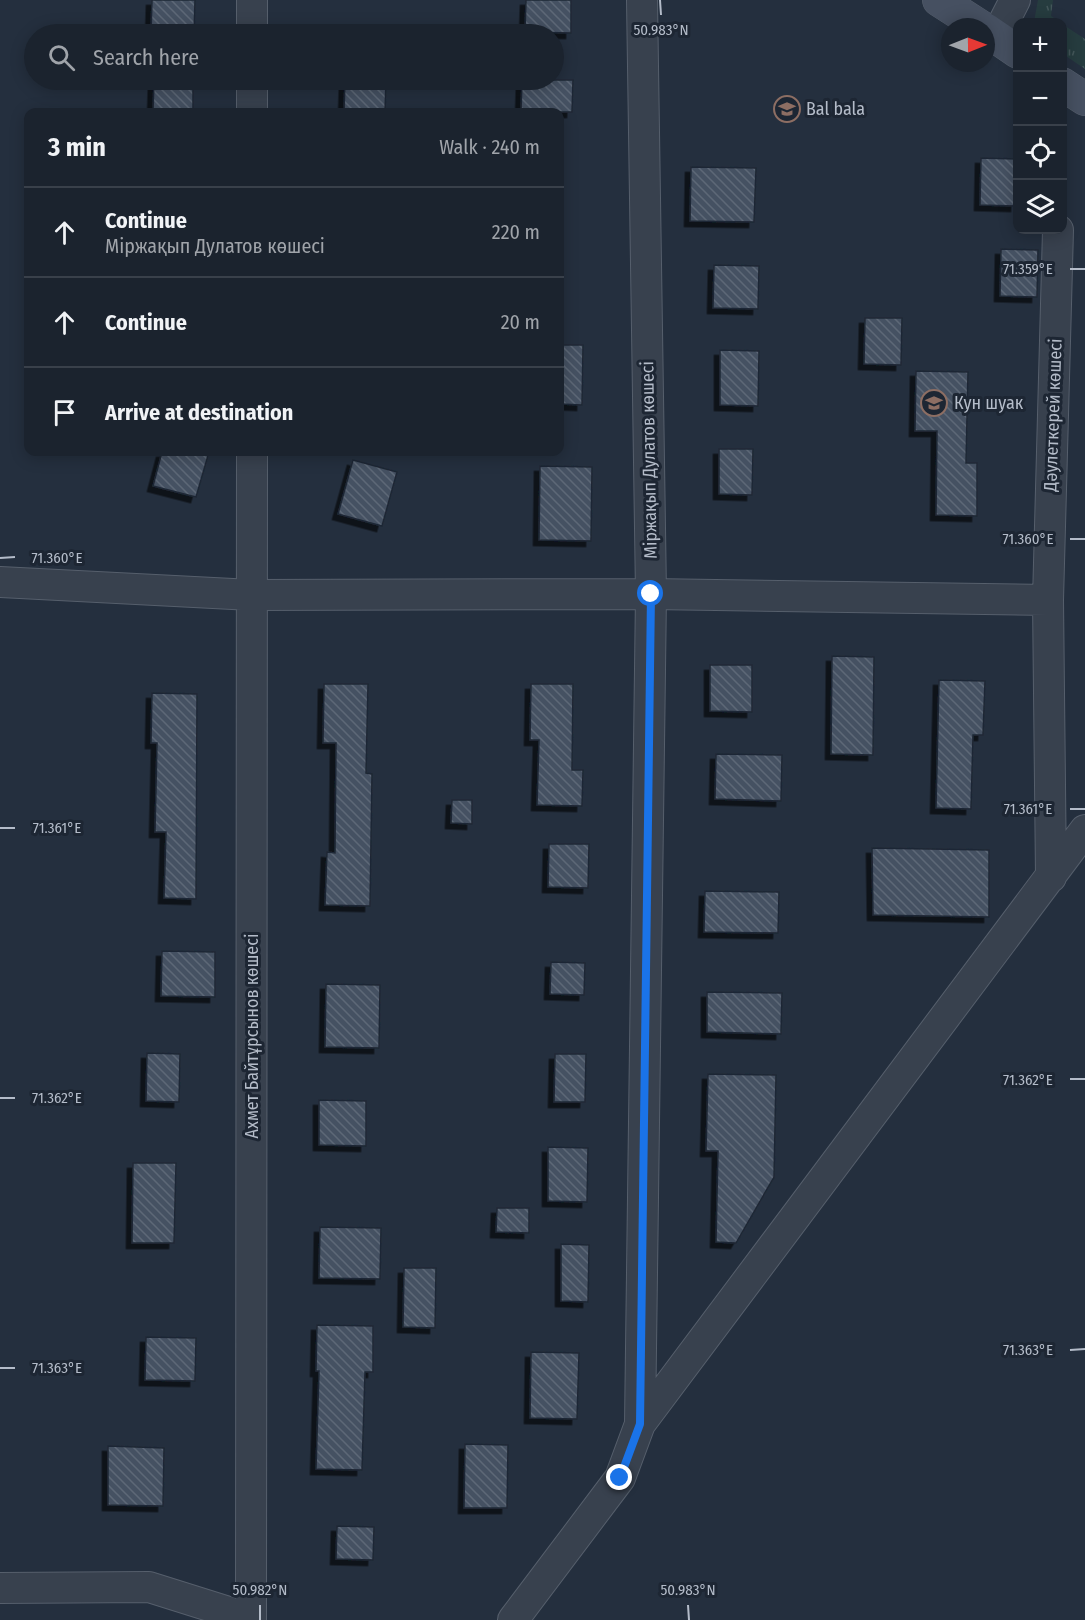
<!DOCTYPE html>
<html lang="en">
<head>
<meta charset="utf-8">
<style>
  body { margin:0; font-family:"Fira Sans Condensed",sans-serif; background:#242b36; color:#f1f3f6 }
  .controls { position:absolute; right:18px; top:18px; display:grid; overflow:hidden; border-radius:12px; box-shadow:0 3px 15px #0003 }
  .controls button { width:54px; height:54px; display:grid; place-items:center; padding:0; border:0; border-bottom:2px solid #39404a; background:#1b232e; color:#f1f3f6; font:30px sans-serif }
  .compass { position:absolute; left:941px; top:18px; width:54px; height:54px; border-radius:50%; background:#1b232e; box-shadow:0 3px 15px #0003; rotate:89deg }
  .stop { position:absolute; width:18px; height:18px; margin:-14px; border:4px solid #1a73e8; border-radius:50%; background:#fff }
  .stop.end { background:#1a73e8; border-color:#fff; box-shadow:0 2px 6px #0008 }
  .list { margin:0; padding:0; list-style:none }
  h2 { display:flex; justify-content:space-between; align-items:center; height:78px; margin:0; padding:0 24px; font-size:26px }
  h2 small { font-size:20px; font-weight:400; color:#a0a4aa }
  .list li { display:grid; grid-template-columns:39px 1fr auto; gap:18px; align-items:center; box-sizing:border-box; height:90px; padding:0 24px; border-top:2px solid #39404a }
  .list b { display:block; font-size:22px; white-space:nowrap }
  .list p { margin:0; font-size:20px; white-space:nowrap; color:#a0a4aa }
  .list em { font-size:20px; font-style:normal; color:#a0a4aa }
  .icon { flex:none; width:33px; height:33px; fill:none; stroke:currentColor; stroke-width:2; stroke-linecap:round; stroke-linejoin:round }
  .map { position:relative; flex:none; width:1085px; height:1620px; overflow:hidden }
  .search { position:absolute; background:#1b232e; box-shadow:0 3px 15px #0003; left:24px; top:24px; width:540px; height:66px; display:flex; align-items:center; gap:15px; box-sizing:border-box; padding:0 21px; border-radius:33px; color:#a0a4aa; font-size:22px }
  .panel { position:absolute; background:#1b232e; box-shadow:0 3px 15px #0003; left:24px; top:108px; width:540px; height:348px; border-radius:12px }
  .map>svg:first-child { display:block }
  .grass { fill:url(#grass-tufts) }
  .building { fill:url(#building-back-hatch); stroke:#1f2835; stroke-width:1.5; filter:url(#shadow) }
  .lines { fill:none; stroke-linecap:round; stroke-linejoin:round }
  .street-casing { stroke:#565f6c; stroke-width:32 }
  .secondary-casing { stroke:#565f6c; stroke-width:34 }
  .street { stroke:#38414e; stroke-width:30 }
  .secondary { stroke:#465061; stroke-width:33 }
  .route { stroke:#1a73e8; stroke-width:8 }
  .ticks { fill:none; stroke:#b4bcc9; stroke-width:2 }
  .labels { text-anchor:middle; stroke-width:6; stroke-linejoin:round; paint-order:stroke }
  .poi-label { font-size:18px; fill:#b4bcc9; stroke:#1d2633; text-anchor:start }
  .street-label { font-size:18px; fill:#b4bcc9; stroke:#1d2633 }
  .ticks-label { font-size:15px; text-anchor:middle; fill:#b4bcc9; stroke:#1d2633; stroke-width:6; stroke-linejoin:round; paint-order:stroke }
</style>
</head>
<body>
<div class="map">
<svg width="1085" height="1620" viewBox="0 0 1085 1620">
  <defs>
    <pattern id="grass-tufts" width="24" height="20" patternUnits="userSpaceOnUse" patternTransform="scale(1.5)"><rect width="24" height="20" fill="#263c3f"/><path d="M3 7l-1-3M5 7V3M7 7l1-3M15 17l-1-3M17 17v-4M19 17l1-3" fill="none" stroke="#435659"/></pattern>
    <pattern id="building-back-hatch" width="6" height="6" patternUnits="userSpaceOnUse" patternTransform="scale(1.5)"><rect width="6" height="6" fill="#455162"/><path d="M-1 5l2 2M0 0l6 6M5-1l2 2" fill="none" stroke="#5d6877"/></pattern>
    <filter id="shadow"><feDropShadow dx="-5.5" dy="5.5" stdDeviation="0" flood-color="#0009"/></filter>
  </defs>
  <rect width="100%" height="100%" fill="#242f3e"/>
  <!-- grass -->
  <path class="grass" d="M 1038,0 L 1053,0 L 1051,16 L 1060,22 L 1034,22 Z
    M 1062,24 L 1085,39 L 1085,69 L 1063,54 Z"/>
  <!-- building -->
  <path class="building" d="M 152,0 L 195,0 L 194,34 L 151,33 Z
    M 526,0 L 571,0 L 571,33 L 525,32 Z
    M 154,80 L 193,80 L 193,112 L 153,112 Z
    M 345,80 L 386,80 L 385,112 L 344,112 Z
    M 522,80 L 573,80 L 572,112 L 521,112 Z
    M 981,158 L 1017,159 L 1016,206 L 980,205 Z
    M 691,167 L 756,168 L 754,222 L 690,221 Z
    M 1001,249 L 1038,250 L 1037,297 L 1000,296 Z
    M 714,265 L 759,266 L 758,309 L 713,308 Z
    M 865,318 L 902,318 L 901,365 L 864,364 Z
    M 560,345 L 583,345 L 582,405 L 560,404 Z
    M 720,350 L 759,351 L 758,406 L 720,405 Z
    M 916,371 L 968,372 L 966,463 L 977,463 L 977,516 L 936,515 L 937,431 L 915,431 Z
    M 719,449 L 753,449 L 752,495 L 719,494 Z
    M 162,452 L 209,452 L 196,497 L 153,486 Z
    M 353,460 L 397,472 L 382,526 L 338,514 Z
    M 540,466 L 592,467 L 591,541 L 539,540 Z
    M 832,656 L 874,657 L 873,755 L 831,754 Z
    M 710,665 L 752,665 L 752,712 L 710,711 Z
    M 939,680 L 985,681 L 983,735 L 973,735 L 971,809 L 936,808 Z
    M 324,684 L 368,684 L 366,773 L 372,774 L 370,906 L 325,905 L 327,852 L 335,853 L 336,743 L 323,743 Z
    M 531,684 L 573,684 L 572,770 L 583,770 L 582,806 L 537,805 L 539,740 L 530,740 Z
    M 152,693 L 197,694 L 196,899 L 164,898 L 166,832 L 155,832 L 157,743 L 151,743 Z
    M 716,754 L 782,755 L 781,801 L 715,799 Z
    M 452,800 L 472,800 L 472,824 L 451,823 Z
    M 549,844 L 589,844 L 588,888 L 548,887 Z
    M 872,848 L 989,850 L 989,917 L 873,915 Z
    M 705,891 L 779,892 L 778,933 L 704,932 Z
    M 162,951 L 215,952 L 215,997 L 161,996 Z
    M 551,962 L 585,963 L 584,995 L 550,994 Z
    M 326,984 L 380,985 L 379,1048 L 325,1047 Z
    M 707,992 L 782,993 L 781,1034 L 707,1032 Z
    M 147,1053 L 180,1054 L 179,1102 L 146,1101 Z
    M 555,1054 L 586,1054 L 585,1102 L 554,1102 Z
    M 708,1074 L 776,1075 L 774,1177 L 736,1243 L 716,1242 L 718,1151 L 706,1151 Z
    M 319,1100 L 366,1101 L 366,1146 L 319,1145 Z
    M 548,1147 L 588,1148 L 587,1202 L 548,1201 Z
    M 133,1163 L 176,1163 L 174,1243 L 132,1243 Z
    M 497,1208 L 529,1208 L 529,1233 L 496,1232 Z
    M 320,1227 L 381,1228 L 380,1279 L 319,1278 Z
    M 561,1244 L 589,1245 L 588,1302 L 561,1301 Z
    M 404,1268 L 436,1268 L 435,1328 L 403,1327 Z
    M 317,1325 L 373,1326 L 373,1372 L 365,1372 L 362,1470 L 316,1469 L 319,1371 L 316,1371 Z
    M 146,1337 L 196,1338 L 195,1381 L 145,1380 Z
    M 531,1352 L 579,1353 L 577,1419 L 530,1418 Z
    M 465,1444 L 508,1445 L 507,1508 L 464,1508 Z
    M 108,1446 L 164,1448 L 163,1506 L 108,1505 Z
    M 337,1526 L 374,1527 L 373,1560 L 336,1559 Z"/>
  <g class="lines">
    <defs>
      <path id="street" d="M 252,0 L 252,34
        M 996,37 L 1015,0
        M 252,80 L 252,112
        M 0,582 L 252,595 L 651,594 L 1048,600
        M 1051,877 L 1048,600 L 1058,230
        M 640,1424 L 651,594 L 642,0
        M 0,1588 L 149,1587 L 251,1619
        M 251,1620 L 252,452
        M 513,1620 L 620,1478 L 640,1424 L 1085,830"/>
      <path id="secondary" d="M 939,0 L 981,27
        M 986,30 L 1018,52
        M 1062,84 L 1085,99"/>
    </defs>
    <!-- street casing -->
    <use href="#street" class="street-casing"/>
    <!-- secondary casing -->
    <use href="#secondary" class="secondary-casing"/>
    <!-- street -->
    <use href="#street" class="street"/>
    <!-- secondary -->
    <use href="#secondary" class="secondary"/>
  </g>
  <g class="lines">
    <!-- route -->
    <path class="route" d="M 620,1478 L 640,1424 L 651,594"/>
  </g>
  <!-- ticks -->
  <path class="ticks" d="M 660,0 L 661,15M 1070,269 L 1085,269M 1070,539 L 1085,539M 0,558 L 15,557M 1070,809 L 1085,809M 0,828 L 15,828M 1070,1079 L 1085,1079M 0,1098 L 15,1098M 1070,1350 L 1085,1349M 0,1368 L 15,1368M 260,1605 L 260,1620M 688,1605 L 689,1620"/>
  <!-- icons -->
  <defs>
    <symbol id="school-ring" viewBox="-11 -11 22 22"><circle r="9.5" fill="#1d2633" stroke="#8d6e63" stroke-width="1.5"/><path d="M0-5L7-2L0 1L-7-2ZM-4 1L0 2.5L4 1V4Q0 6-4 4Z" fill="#8d6e63"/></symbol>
  </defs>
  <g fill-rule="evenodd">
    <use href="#school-ring" x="772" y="94" width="30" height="30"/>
    <use href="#school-ring" x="919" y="388" width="30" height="30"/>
  </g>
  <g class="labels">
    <!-- poi labels -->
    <g class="poi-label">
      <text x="806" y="115">Bal bala</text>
      <text x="954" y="409">Кун шуак</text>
    </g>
    <!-- street labels -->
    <g class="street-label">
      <text transform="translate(1053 415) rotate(-88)" y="6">Дәулеткерей көшесі</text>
      <text transform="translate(649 460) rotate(-91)" y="6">Міржақып Дулатов көшесі</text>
      <text transform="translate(252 1036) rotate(-90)" y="6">Ахмет Байтұрсынов көшесі</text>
    </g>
  </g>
  <g class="ticks-label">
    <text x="661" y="35">50.983°N</text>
    <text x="1028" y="274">71.359°E</text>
    <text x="1028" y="544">71.360°E</text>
    <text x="57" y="563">71.360°E</text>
    <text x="1028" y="814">71.361°E</text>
    <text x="57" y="833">71.361°E</text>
    <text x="1028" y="1085">71.362°E</text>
    <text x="57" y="1103">71.362°E</text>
    <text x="1028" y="1355">71.363°E</text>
    <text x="57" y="1373">71.363°E</text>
    <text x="260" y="1595">50.982°N</text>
    <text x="688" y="1595">50.983°N</text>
  </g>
</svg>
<div class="controls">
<button>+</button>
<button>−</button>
<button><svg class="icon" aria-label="locate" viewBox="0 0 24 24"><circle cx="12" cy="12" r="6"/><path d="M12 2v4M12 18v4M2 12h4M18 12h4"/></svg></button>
<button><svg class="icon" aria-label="layers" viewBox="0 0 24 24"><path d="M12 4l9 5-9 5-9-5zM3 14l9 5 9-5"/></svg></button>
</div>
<svg class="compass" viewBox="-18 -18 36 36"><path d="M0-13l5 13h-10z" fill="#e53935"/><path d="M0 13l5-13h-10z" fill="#a0a4aa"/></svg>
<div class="stop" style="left:651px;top:594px"></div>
<div class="stop end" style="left:620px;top:1478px"></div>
<div class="search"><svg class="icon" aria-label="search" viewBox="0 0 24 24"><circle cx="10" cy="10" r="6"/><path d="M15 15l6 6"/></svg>Search here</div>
<section class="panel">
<h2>3 min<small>Walk · 240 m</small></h2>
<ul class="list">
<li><svg class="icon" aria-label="ahead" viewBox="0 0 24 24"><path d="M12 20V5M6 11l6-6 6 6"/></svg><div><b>Continue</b><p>Міржақып Дулатов көшесі</p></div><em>220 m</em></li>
<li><svg class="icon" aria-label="ahead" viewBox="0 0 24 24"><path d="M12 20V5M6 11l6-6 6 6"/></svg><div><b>Continue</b></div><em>20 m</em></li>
<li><svg class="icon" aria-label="arrive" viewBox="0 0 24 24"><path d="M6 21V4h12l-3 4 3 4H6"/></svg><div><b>Arrive at destination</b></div></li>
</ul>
</section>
</div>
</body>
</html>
